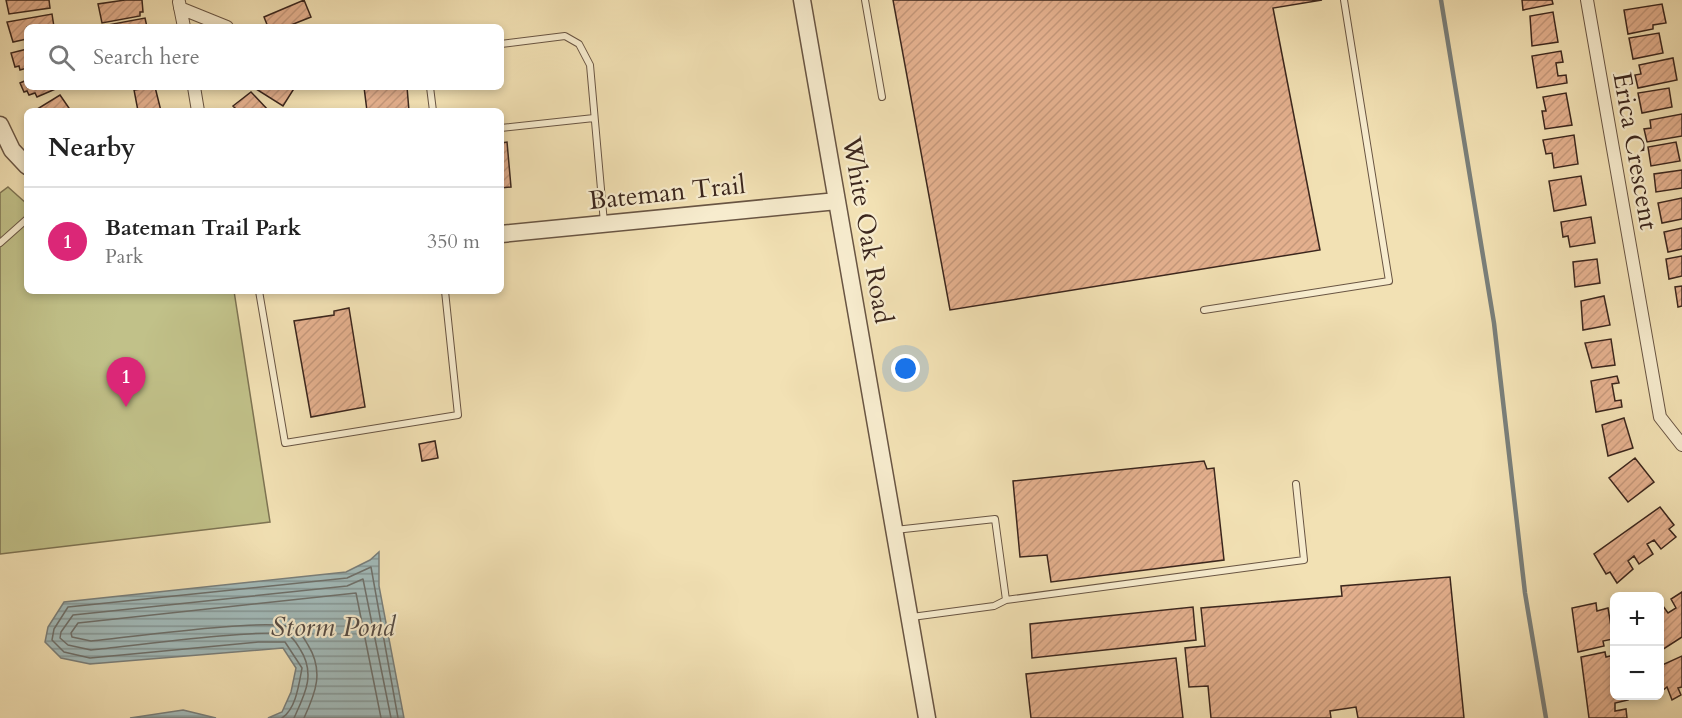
<!DOCTYPE html>
<html lang="en">
<head>
<meta charset="utf-8">
<style>
  body { margin:0; font-family:Cardo,serif; background:#f2f2f2; color:#222 }
  .controls { position:absolute; right:18px; bottom:18px; display:grid; overflow:hidden; border-radius:9px; box-shadow:0 3px 9px #0003 }
  .controls button { width:54px; height:54px; display:grid; place-items:center; padding:0; border:0; border-bottom:2px solid #e0e0e0; background:#fff; color:#222; font:30px sans-serif }
  .you { position:absolute; left:906px; top:369px; width:21px; height:21px; margin:-15px; border:4px solid #fff; border-radius:50%; background:#1a73e8; box-shadow:0 0 0 9px #1a73e833 }
  .badge { display:grid; place-items:center; width:39px; height:39px; border-radius:50%; background:#db2777; color:#fff; font-size:20px; font-weight:700 }
  .pin { position:absolute; translate:-50% -50px; filter:drop-shadow(0 2px 3px #0008) }
  .pin::after { content:''; position:absolute; top:32px; width:21px; height:18px; background:inherit; clip-path:polygon(0 0,100% 0,50% 100%) }
  .list { margin:0; padding:0; list-style:none }
  h2 { display:flex; justify-content:space-between; align-items:center; height:78px; margin:0; padding:0 24px; font-size:26px }
  h2 small { font-size:20px; font-weight:400; color:#767676 }
  .list li { display:grid; grid-template-columns:39px 1fr auto; gap:18px; align-items:center; box-sizing:border-box; height:108px; padding:0 24px; border-top:2px solid #e0e0e0 }
  .list b { display:block; font-size:22px; white-space:nowrap }
  .list p { margin:0; font-size:20px; white-space:nowrap; color:#767676 }
  .list em { font-size:20px; font-style:normal; color:#767676 }
  .icon { flex:none; width:33px; height:33px; fill:none; stroke:currentColor; stroke-width:2; stroke-linecap:round; stroke-linejoin:round }
  .map { position:relative; flex:none; width:1682px; height:718px; overflow:hidden }
  .search { position:absolute; background:#fff; box-shadow:0 3px 9px #0003; left:24px; top:24px; width:480px; height:66px; display:flex; align-items:center; gap:15px; box-sizing:border-box; padding:0 21px; border-radius:9px; color:#767676; font-size:22px }
  .panel { position:absolute; background:#fff; box-shadow:0 3px 9px #0003; left:24px; top:108px; width:480px; height:186px; border-radius:9px }
  .map>svg:first-child { display:block }
  .park { fill:#c1c189; stroke:#7e7453; stroke-width:1.5 }
  .water { fill:url(#water-rules); stroke:#797f7b; stroke-width:1.5 }
  .lines { fill:none; stroke-linecap:round; stroke-linejoin:round }
  .shore { stroke:#6e706b; stroke-width:1.5 }
  .stream { stroke:#797f7b; stroke-width:4.5 }
  .building { fill:url(#building-hatch); stroke:#3b261d; stroke-width:1.5 }
  .service-casing { stroke:#695543; stroke-width:8 }
  .minor-casing { stroke:#695543; stroke-width:14 }
  .tertiary-casing { stroke:#695543; stroke-width:19 }
  .service { stroke:#f7ecce; stroke-width:6 }
  .minor { stroke:#f7ecce; stroke-width:12 }
  .tertiary { stroke:#f7ecce; stroke-width:16 }
  .labels { text-anchor:middle; stroke-width:4.5; stroke-linejoin:round; paint-order:stroke }
  .street-label { font-size:26px; fill:#3b261d; stroke:#f7ecce }
  .water-label { font-size:27px; font-style:italic; fill:#554b44; stroke:#f7ecce }
</style>
</head>
<body>
<div class="map">
<svg width="1682" height="718" viewBox="0 0 1682 718">
  <defs>
    <pattern id="water-rules" width="6" height="5" patternUnits="userSpaceOnUse" patternTransform="scale(1.5)"><rect width="6" height="5" fill="#a2bab9"/><path d="M0 2.5h6" fill="none" stroke="#859796"/></pattern>
    <pattern id="building-hatch" width="6" height="6" patternUnits="userSpaceOnUse" patternTransform="scale(1.5)"><rect width="6" height="6" fill="#e5b18f"/><path d="M-1 1l2-2M0 6l6-6M5 7l2-2" fill="none" stroke="#c5987b"/></pattern>
  </defs>
  <rect width="100%" height="100%" fill="#f2e1b4"/>
  <filter id="stains"><feTurbulence type="fractalNoise" baseFrequency=".00333" numOctaves="4"/><feColorMatrix values="0 0 0 0 .2 0 0 0 0 .09 0 0 0 0 .02 0 0 0 .5 -.17"/></filter>
  <radialGradient id="worn" r=".72"><stop offset=".6" stop-color="#630" stop-opacity="0"/><stop offset="1" stop-color="#630" stop-opacity=".3"/></radialGradient>
  <!-- park -->
  <path class="park" d="M 8,187 L 27,204 L 27,291 L 234,291 L 270,522 L 0,554 L 0,193 Z"/>
  <!-- water -->
  <path class="water" d="M 379,552 L 379,586 L 404,718 L 268,718 L 282,712 L 291,692 L 296,668 L 283,648 L 90,664 L 61,658 L 45,642 L 48,627 L 64,602 L 346,572 L 370,560 Z
    M 183,710 L 216,718 L 130,718 Z"/>
  <g class="lines">
    <!-- shore -->
    <path class="shore" d="M 282,718 C 296,709 299,684 302,668 L 285,642 L 258,642 L 90,658 L 64,652 L 52,640 L 54,629 L 68,607 L 347,578 L 371,567 L 398,718
      M 294,718 C 305,694 316,674 300,649 C 297,644 294,638 288,635 C 269,627 122,647 91,650 L 68,645 L 60,638 L 61,632 L 73,615 L 347,586 L 363,579 L 391,718
      M 304,718 C 316,692 324,671 308,645 C 304,638 300,631 293,628 C 272,617 124,638 91,641 L 72,637 L 71,633 L 78,623 L 356,593 L 381,718"/>
    <!-- stream -->
    <path class="stream" d="M 1441,0 L 1494,323 L 1525,593 L 1546,718"/>
  </g>
  <!-- building -->
  <path class="building" d="M 6,0 L 49,0 L 50,8 L 9,14 Z
    M 125,0 L 142,0 L 143,12 L 140,12 L 140,16 L 102,23 L 98,4 Z
    M 304,0 L 311,17 L 286,27 L 268,27 L 264,17 Z
    M 893,0 L 1322,0 L 1273,8 L 1320,250 L 950,310 Z
    M 1522,0 L 1552,0 L 1553,4 L 1523,10 Z
    M 1662,4 L 1666,23 L 1653,25 L 1653,29 L 1628,34 L 1624,10 Z
    M 1553,12 L 1558,42 L 1532,46 L 1530,16 Z
    M 52,14 L 54,27 L 27,27 L 27,39 L 13,42 L 7,22 Z
    M 145,18 L 147,27 L 102,27 L 102,26 Z
    M 1659,33 L 1663,53 L 1633,59 L 1629,38 Z
    M 27,49 L 27,68 L 20,70 L 19,66 L 15,67 L 11,53 Z
    M 1561,51 L 1563,62 L 1556,63 L 1558,76 L 1566,75 L 1567,83 L 1537,88 L 1532,56 Z
    M 1673,58 L 1677,80 L 1638,88 L 1635,75 L 1641,74 L 1639,65 Z
    M 27,80 L 27,87 L 60,87 L 37,97 L 35,93 L 29,95 L 27,91 L 24,92 L 20,83 Z
    M 155,87 L 161,111 L 138,111 L 134,90 Z
    M 257,87 L 295,87 L 283,106 L 256,89 Z
    M 364,87 L 407,87 L 409,111 L 367,111 Z
    M 1669,88 L 1672,107 L 1642,113 L 1638,93 Z
    M 251,92 L 269,111 L 238,111 L 233,106 Z
    M 1566,93 L 1572,125 L 1545,129 L 1542,111 L 1546,111 L 1543,97 Z
    M 60,95 L 71,111 L 34,111 Z
    M 1682,114 L 1682,136 L 1647,142 L 1644,129 L 1651,128 L 1650,120 Z
    M 1574,135 L 1578,164 L 1554,168 L 1552,153 L 1546,154 L 1543,140 Z
    M 507,142 L 511,187 L 501,188 L 501,143 Z
    M 1676,142 L 1680,161 L 1651,166 L 1648,147 Z
    M 1682,170 L 1682,188 L 1656,192 L 1654,174 Z
    M 1581,176 L 1586,205 L 1554,211 L 1549,181 Z
    M 1682,198 L 1682,219 L 1662,223 L 1658,203 Z
    M 1591,217 L 1595,243 L 1570,247 L 1568,236 L 1563,237 L 1561,222 Z
    M 1682,228 L 1682,249 L 1668,252 L 1664,232 Z
    M 1682,256 L 1682,276 L 1669,279 L 1666,259 Z
    M 1597,259 L 1600,283 L 1575,287 L 1573,262 Z
    M 1682,286 L 1682,306 L 1678,307 L 1675,287 Z
    M 1604,296 L 1610,325 L 1583,330 L 1581,301 Z
    M 349,308 L 365,407 L 311,417 L 294,321 L 334,315 L 334,311 Z
    M 1611,339 L 1615,365 L 1592,368 L 1585,343 Z
    M 1617,376 L 1619,383 L 1612,384 L 1615,401 L 1621,400 L 1622,407 L 1596,412 L 1591,381 Z
    M 1624,418 L 1633,448 L 1608,456 L 1602,425 Z
    M 435,441 L 438,458 L 422,461 L 419,444 Z
    M 1635,458 L 1654,482 L 1628,502 L 1609,478 Z
    M 1204,461 L 1207,469 L 1214,468 L 1224,560 L 1051,582 L 1047,555 L 1020,557 L 1013,481 Z
    M 1660,507 L 1674,525 L 1669,529 L 1676,537 L 1661,549 L 1654,540 L 1647,544 L 1653,554 L 1639,564 L 1634,556 L 1628,561 L 1633,569 L 1617,583 L 1610,572 L 1606,574 L 1594,554 Z
    M 1450,577 L 1464,718 L 1358,718 L 1356,707 L 1330,711 L 1331,718 L 1211,718 L 1208,686 L 1189,687 L 1185,648 L 1205,646 L 1201,608 L 1342,596 L 1341,586 Z
    M 1682,592 L 1682,637 L 1662,650 L 1660,608 L 1663,606 L 1668,613 L 1676,608 L 1671,599 Z
    M 1596,603 L 1597,611 L 1608,608 L 1613,639 L 1603,641 L 1604,646 L 1578,652 L 1572,608 Z
    M 1193,607 L 1196,640 L 1032,658 L 1030,624 Z
    M 1605,652 L 1606,657 L 1614,655 L 1614,674 L 1612,674 L 1614,696 L 1627,696 L 1628,700 L 1615,703 L 1615,711 L 1626,709 L 1627,718 L 1589,718 L 1581,657 Z
    M 1682,656 L 1682,687 L 1678,688 L 1681,695 L 1672,700 L 1667,687 L 1662,691 L 1660,666 Z
    M 1176,658 L 1183,718 L 1031,718 L 1026,674 Z"/>
  <g class="lines">
    <defs>
      <path id="service" d="M 865,0 L 882,97
        M 501,44 L 565,36 L 579,44 L 590,65 L 604,223
        M 430,87 L 433,111
        M 501,128 L 594,118
        M 0,243 L 27,219
        M 259,291 L 285,443 L 458,415 L 445,291
        M 1204,310 L 1389,281 L 1344,0
        M 895,530 L 995,519 L 1006,600 L 994,606 L 912,617
        M 1006,600 L 1304,560 L 1296,484"/>
      <path id="minor" d="M 1587,0 L 1660,417 L 1682,445
        M 179,2 L 184,27
        M 180,8 L 227,27
        M 194,87 L 198,111"/>
      <path id="tertiary" d="M 802,0 L 927,718
        M 0,125 L 12,150 L 27,166
        M 501,234 L 837,201"/>
    </defs>
    <!-- service casing -->
    <use href="#service" class="service-casing"/>
    <!-- minor casing -->
    <use href="#minor" class="minor-casing"/>
    <!-- tertiary casing -->
    <use href="#tertiary" class="tertiary-casing"/>
    <!-- service -->
    <use href="#service" class="service"/>
    <!-- minor -->
    <use href="#minor" class="minor"/>
    <!-- tertiary -->
    <use href="#tertiary" class="tertiary"/>
  </g>
  <g class="labels">
    <!-- street labels -->
    <g class="street-label">
      <text transform="translate(1636 151) rotate(80)" y="9">Erica Crescent</text>
      <text transform="translate(667 192) rotate(-6)" y="9">Bateman Trail</text>
      <text transform="translate(868 230) rotate(80)" y="9">White Oak Road</text>
    </g>
    <!-- water labels -->
    <g class="water-label">
      <text x="333" y="636">Storm Pond</text>
    </g>
  </g>
  <rect width="100%" height="100%" filter="url(#stains)"/>
  <rect width="100%" height="100%" fill="url(#worn)"/>
</svg>
<div class="controls">
<button>+</button>
<button>−</button>
</div>
<div class="you"></div>
<div class="pin badge" style="left:126px;top:407px">1</div>
<div class="search"><svg class="icon" aria-label="search" viewBox="0 0 24 24"><circle cx="10" cy="10" r="6"/><path d="M15 15l6 6"/></svg>Search here</div>
<section class="panel">
<h2>Nearby<small></small></h2>
<ul class="list">
<li><span class="badge">1</span><div><b>Bateman Trail Park</b><p>Park</p></div><em>350 m</em></li>
</ul>
</section>
</div>
</body>
</html>
